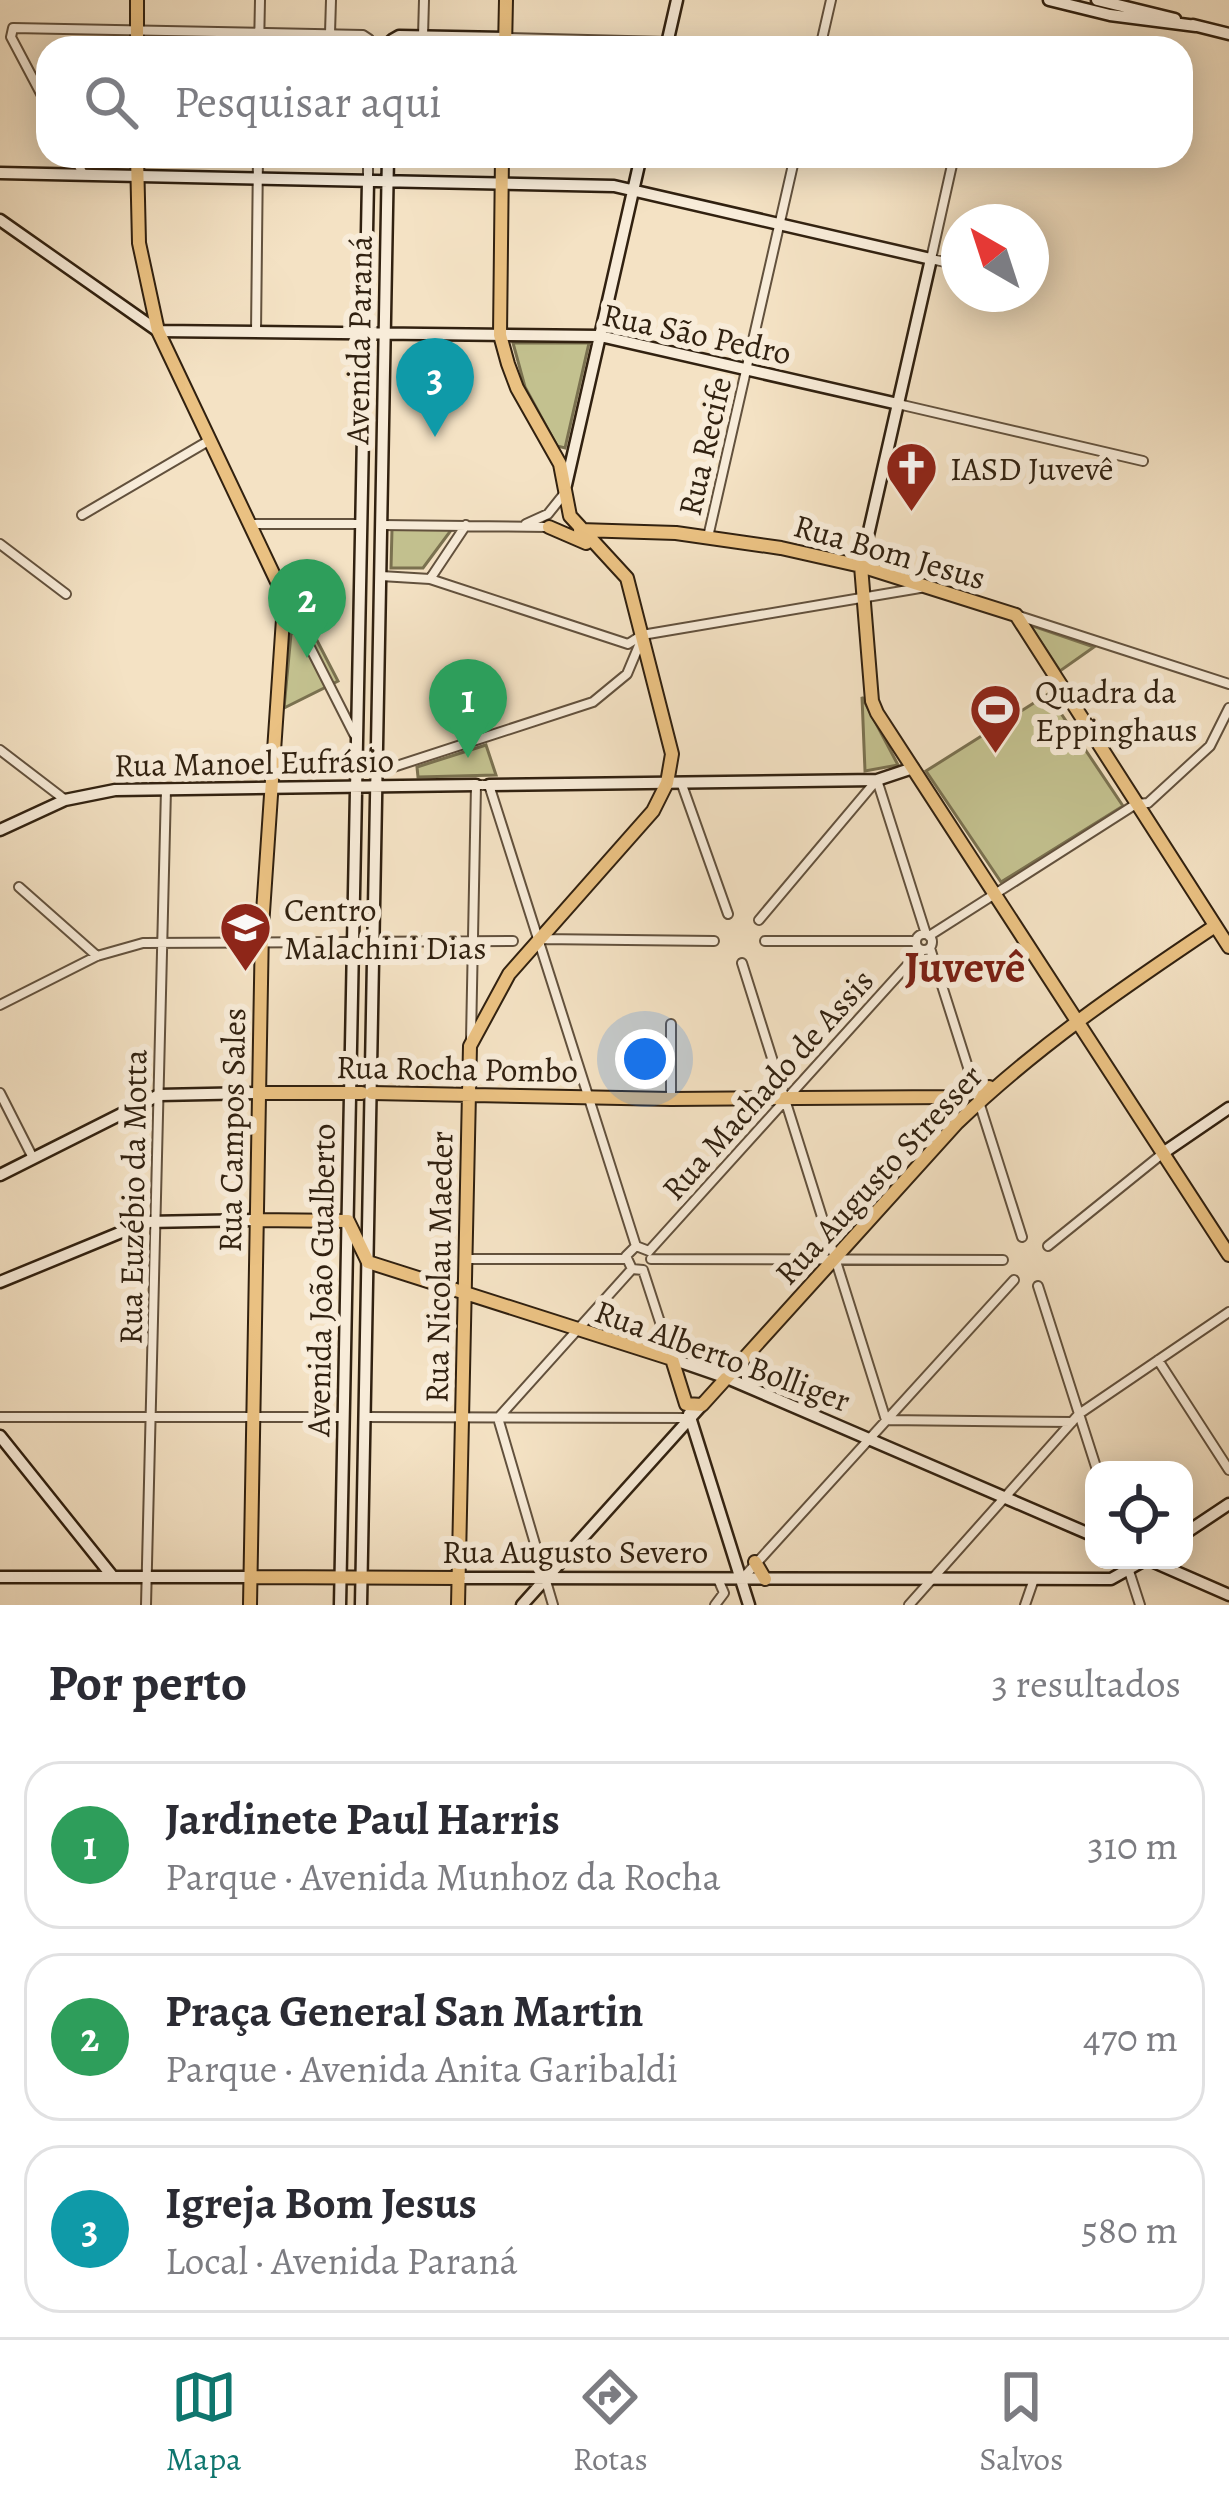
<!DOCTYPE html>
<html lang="pt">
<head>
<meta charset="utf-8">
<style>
  body { margin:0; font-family:Alegreya,serif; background:#f7f7f7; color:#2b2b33 }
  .controls { position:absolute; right:36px; bottom:36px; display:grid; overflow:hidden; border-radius:24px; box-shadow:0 6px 30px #0003 }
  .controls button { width:108px; height:108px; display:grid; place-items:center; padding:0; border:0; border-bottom:3px solid #e1e1e2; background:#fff; color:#2b2b33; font:60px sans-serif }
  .compass { position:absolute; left:941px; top:204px; width:108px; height:108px; border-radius:50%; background:#fff; box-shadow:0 6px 30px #0003; rotate:321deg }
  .you { position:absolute; left:645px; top:1059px; width:42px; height:42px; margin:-30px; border:9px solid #fff; border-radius:50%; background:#1a73e8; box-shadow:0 0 0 18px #1a73e833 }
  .badge { display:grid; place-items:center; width:78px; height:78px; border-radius:50%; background:#0f766e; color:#fff; font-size:39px; font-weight:700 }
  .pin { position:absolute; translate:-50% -99px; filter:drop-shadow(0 3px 6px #0008) }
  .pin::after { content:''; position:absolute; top:63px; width:42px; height:36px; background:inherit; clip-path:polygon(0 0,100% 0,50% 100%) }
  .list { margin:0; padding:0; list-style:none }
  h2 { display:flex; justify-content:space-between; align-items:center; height:156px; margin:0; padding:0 48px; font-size:51px }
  h2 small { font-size:39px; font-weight:400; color:#7c7c81 }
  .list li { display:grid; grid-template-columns:78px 1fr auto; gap:36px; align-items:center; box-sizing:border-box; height:168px; margin:0 24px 24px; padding:0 24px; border:3px solid #e1e1e2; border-radius:36px }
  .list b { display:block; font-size:45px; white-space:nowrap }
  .list p { margin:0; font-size:39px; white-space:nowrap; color:#7c7c81 }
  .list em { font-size:39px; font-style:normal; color:#7c7c81 }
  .icon { flex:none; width:66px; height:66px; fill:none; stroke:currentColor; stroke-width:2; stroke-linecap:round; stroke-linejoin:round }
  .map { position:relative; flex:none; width:1229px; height:1605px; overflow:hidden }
  .search { position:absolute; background:#fff; box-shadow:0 6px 30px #0003; left:36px; right:36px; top:36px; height:132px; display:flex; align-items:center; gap:30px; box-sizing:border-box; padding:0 42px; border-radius:36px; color:#7c7c81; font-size:45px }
  .sheet { height:732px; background:#fff }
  nav { display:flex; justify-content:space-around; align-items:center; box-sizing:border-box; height:168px; border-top:3px solid #e1e1e2; background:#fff; font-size:33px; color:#7c7c81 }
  nav a { display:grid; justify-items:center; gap:6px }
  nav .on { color:#0f766e }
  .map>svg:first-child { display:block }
  .green { fill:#c3c18f; stroke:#7a7150; stroke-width:3 }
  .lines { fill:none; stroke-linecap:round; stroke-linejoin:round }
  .street-casing { stroke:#62513d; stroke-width:12 }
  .secondary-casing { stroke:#312110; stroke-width:15 }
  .primary-casing { stroke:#312110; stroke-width:16 }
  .street { stroke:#f8ecd9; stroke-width:8 }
  .secondary { stroke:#f8ecd9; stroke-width:10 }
  .primary { stroke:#eac182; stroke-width:12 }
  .labels { text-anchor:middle; stroke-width:12; stroke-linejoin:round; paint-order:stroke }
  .street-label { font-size:33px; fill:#312110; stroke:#f8ecd9 }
  .poi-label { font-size:33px; fill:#312110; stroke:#f8ecd9; text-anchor:start }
  .district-label { font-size:45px; font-weight:bold; fill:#7a1f14; stroke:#f8ecd9 }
</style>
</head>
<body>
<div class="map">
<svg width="1229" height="1605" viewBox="0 0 1229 1605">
  <rect width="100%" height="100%" fill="#f4e2c4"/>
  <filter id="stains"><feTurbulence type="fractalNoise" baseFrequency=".00167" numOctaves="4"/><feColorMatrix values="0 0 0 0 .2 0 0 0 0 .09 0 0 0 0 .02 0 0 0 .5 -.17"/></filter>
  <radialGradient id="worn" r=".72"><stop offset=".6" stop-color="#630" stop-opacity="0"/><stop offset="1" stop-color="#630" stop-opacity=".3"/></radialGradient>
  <!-- green -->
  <path class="green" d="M 513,343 L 589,343 L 565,448 L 557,446 L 525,387 Z
    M 392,529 L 452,529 L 423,568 L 391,568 Z
    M 309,625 L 338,681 L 284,708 L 291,634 Z
    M 1030,625 L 1094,647 L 1060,671 Z
    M 1048,694 L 1123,806 L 1001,882 L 926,771 Z
    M 862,697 L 898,765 L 865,771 Z
    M 486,745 L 496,775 L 418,777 L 417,767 Z"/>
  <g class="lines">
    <defs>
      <path id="street" d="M 330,33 L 331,0
        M 423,36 L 424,0
        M 506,38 L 667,42 L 694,48
        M 259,48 L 260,0
        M 820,48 L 831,0
        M 48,107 L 11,37 L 13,28 L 363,35 L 369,39 L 371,48
        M 74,156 L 83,174
        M 954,156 L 931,259 L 959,265
        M 368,181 L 368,156
        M 256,332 L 258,156
        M 898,404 L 1143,461
        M 82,515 L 210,440
        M 249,524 L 362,524
        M 526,524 L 548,514 L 564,494
        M 382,525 L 548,527
        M 708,537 L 795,156
        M 0,544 L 66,594
        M 381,576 L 430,579 L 628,644 L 642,635 L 920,588
        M 430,579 L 466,525
        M 285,598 L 354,734
        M 1019,616 L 1229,684
        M 0,750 L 64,799
        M 378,772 L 593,702 L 627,674 L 640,643
        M 877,780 L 926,934
        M 681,782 L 728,914
        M 19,887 L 97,956
        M 759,920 L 876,781
        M916 942a8 8 0 1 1 16 0a8 8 0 1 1-16 0Z
        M 929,936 L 1136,804 L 1148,803 L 1210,746 L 1229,708
        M 540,939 L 714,941
        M 765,941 L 916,941
        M 930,948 L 1022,1237
        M 742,963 L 886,1420 L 1072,1422
        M 0,1005 L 97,956 L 143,943 L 513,941
        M 471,1039 L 476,785 L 489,785 L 636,1246
        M 0,1093 L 33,1158
        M 671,1099 L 671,1024
        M 1048,1246 L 1162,1154
        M 649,1251 L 921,950
        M 466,1259 L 626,1259
        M 651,1259 L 1003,1260
        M 643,1270 L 672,1359
        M 643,1270 L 632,1269 L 626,1256 L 636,1246 L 649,1251
        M 1038,1286 L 1097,1470
        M 1158,1360 L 1229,1470
        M 0,1417 L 344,1417
        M 365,1417 L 688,1418
        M 499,1417 L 632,1269
        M 498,1418 L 553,1605
        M 1129,1571 L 1140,1605
        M 742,1579 L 1014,1280
        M 146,1605 L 166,789
        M 715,1605 L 724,1593 L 718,1579
        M 909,1605 L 1079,1414 L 1229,1312
        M 1025,1605 L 1034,1579"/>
      <path id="secondary" d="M 1049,0 L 1110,15 L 1196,26
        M 1097,0 L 1175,19
        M 1193,25 L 1229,34
        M 391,48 L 392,40 L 399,36 L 505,38
        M 666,48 L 677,0
        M 0,173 L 614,186 L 931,259 L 861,566
        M 0,220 L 158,331 L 600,336 L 898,404
        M 566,485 L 641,156
        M 489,785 L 877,780 L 913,768
        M 0,830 L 65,800 L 115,790 L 476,785
        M 1163,1153 L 1229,1108
        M 0,1175 L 159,1095 L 259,1093
        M 0,1282 L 146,1222 L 255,1220
        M 672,1359 L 727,1378 L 1094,1536
        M 689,1414 L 749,1605
        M 0,1436 L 113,1577
        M 1184,1534 L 1229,1504
        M 1149,1560 L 1229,1595
        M 0,1577 L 251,1577
        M 459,1578 L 1111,1579 L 1145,1560
        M 340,1605 L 368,181
        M 361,1605 L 388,156
        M 522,1605 L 702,1405"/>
      <path id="primary" d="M 137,48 L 137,0
        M 505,48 L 506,0
        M 137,156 L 139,243 L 158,331 L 279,586 L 283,619 L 262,927 L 250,1605
        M 549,527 L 586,543
        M 580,530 L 676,533 L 781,548 L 861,566 L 1016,615 L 1229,947
        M 861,566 L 872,701 L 877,713 L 1229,1255
        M 259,1093 L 362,1093
        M 372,1093 L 671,1099 L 951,1097 L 989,1087
        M 255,1220 L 348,1221 L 368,1262 L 672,1359 L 686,1404 L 702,1405 L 957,1123 C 1037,1046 1124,987 1215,926
        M 755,1562 L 765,1579
        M 251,1577 L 459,1578
        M 458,1605 L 470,1046 L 509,974 L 653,811 L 667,783 L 672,754 L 627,578 L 570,516 L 560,464 L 517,388 L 508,364 L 500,335 L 502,156"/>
    </defs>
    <!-- street casing -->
    <use href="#street" class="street-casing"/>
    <!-- secondary casing -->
    <use href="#secondary" class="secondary-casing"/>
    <!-- primary casing -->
    <use href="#primary" class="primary-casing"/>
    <!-- street -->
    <use href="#street" class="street"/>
    <!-- secondary -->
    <use href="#secondary" class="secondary"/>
    <!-- primary -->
    <use href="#primary" class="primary"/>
  </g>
  <!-- icons -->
  <defs>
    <symbol id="church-pin" viewBox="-11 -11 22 30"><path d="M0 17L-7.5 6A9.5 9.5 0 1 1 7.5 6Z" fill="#8f2418" stroke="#f8ecd9"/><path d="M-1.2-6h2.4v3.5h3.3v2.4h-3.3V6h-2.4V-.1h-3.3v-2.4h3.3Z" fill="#fff"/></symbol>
    <symbol id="stadium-pin" viewBox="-11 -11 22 30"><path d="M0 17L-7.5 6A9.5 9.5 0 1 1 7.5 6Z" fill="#8f2418" stroke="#f8ecd9"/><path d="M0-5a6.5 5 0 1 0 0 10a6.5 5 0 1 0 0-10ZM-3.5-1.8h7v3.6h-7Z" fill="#fff"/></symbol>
    <symbol id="university-pin" viewBox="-11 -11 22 30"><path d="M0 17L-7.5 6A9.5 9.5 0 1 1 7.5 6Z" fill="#8f2418" stroke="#f8ecd9"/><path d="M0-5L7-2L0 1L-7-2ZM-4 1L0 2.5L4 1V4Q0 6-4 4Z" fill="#fff"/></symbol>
  </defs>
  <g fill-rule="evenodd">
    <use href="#church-pin" x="882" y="438" width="59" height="81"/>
    <use href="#stadium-pin" x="966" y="680" width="59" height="81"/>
    <use href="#university-pin" x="216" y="898" width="59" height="81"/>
  </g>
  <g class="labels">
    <!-- street labels -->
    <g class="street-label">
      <text transform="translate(697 333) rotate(12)" y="12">Rua São Pedro</text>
      <text transform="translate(358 340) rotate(-89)" y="12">Avenida Paraná</text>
      <text transform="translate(704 446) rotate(-77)" y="12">Rua Recife</text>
      <text transform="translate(890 551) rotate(16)" y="12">Rua Bom Jesus</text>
      <text transform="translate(254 762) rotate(-1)" y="12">Rua Manoel Eufrásio</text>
      <text transform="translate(457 1068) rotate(1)" y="12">Rua Rocha Pombo</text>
      <text transform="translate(767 1084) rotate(-48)" y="12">Rua Machado de Assis</text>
      <text transform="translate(231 1130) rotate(-89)" y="12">Rua Campos Sales</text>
      <text transform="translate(878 1174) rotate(-47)" y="12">Rua Augusto Stresser</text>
      <text transform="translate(132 1197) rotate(-89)" y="12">Rua Euzébio da Motta</text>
      <text transform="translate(438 1267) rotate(-89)" y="12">Rua Nicolau Maeder</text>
      <text transform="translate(320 1280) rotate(-89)" y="12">Avenida João Gualberto</text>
      <text transform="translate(723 1355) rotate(20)" y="12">Rua Alberto Bolliger</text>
      <text x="575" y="1563">Rua Augusto Severo</text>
    </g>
    <!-- poi labels -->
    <g class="poi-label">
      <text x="950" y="480">IASD Juvevê</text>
      <text x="1035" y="703">Quadra da<tspan x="1035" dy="38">Eppinghaus</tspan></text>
      <text x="284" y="921">Centro<tspan x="284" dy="38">Malachini Dias</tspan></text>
    </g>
    <!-- district labels -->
    <g class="district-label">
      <text x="965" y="982">Juvevê</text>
    </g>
  </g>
  <rect width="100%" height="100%" filter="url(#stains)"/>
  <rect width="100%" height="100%" fill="url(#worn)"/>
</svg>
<div class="controls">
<button><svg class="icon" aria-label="locate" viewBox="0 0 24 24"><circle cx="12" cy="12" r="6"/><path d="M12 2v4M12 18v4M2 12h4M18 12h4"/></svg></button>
</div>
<svg class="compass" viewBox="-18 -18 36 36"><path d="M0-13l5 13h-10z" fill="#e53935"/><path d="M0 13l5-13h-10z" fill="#7c7c81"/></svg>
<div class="you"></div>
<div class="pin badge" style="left:468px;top:758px;background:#2e9e5b">1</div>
<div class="pin badge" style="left:307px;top:658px;background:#2e9e5b">2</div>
<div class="pin badge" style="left:435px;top:437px;background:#0f9aa8">3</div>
<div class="search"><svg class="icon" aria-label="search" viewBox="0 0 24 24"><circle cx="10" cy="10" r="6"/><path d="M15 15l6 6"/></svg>Pesquisar aqui</div>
</div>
<section class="sheet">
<h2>Por perto<small>3 resultados</small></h2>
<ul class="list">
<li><span class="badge" style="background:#2e9e5b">1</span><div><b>Jardinete Paul Harris</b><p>Parque · Avenida Munhoz da Rocha</p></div><em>310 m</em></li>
<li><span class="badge" style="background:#2e9e5b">2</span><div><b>Praça General San Martin</b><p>Parque · Avenida Anita Garibaldi</p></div><em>470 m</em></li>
<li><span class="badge" style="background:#0f9aa8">3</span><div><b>Igreja Bom Jesus</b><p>Local · Avenida Paraná</p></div><em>580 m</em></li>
</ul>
</section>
<nav>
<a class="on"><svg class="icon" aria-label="map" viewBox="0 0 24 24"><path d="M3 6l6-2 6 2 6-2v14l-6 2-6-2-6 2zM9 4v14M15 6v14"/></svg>Mapa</a>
<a><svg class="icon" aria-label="directions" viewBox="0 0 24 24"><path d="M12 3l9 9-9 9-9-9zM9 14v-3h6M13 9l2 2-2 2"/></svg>Rotas</a>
<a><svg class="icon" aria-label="saved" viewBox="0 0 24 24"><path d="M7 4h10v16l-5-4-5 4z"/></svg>Salvos</a>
</nav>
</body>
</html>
